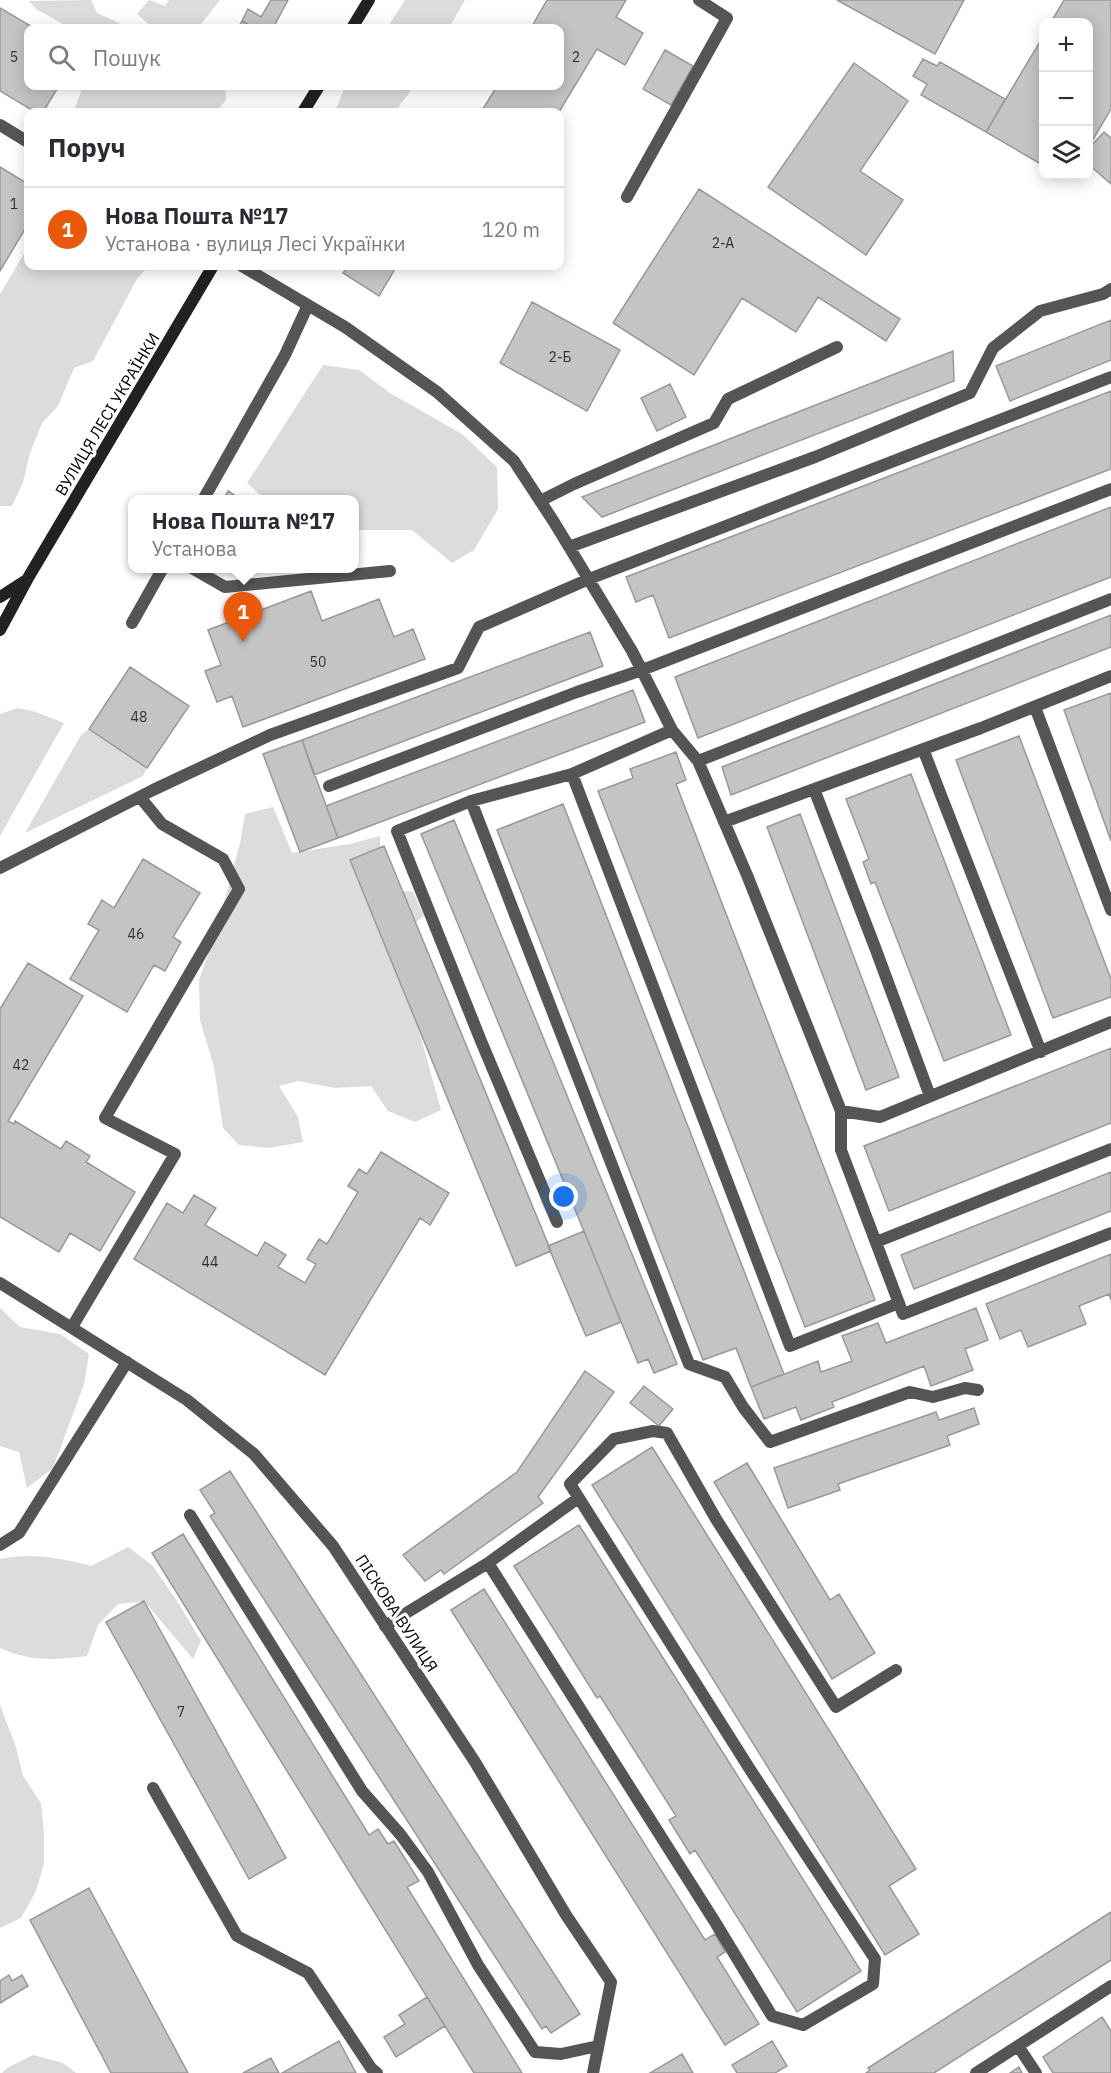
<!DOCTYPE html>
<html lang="uk">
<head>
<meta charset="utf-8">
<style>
  body { margin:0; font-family:"IBM Plex Sans",sans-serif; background:#f2f2f3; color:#2b2b33 }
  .controls { position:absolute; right:18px; top:18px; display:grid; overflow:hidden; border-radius:12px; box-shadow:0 3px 15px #0003 }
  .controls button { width:54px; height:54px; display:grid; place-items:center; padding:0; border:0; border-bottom:2px solid #e1e1e2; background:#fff; color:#2b2b33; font:30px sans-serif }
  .you { position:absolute; left:564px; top:1197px; width:21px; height:21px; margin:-15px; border:4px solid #fff; border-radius:50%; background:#1a73e8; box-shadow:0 0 0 9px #1a73e833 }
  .badge { display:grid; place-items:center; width:39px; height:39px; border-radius:50%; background:#ea580c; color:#fff; font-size:20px; font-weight:700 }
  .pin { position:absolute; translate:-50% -50px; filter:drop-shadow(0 2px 3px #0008) }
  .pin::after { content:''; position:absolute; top:32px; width:21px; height:18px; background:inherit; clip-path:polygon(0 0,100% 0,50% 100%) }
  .popup { position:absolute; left:128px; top:495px; width:231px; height:78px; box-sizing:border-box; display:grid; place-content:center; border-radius:12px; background:#fff; filter:drop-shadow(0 2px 4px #0005); font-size:20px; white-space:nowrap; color:#7c7c81 }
  .popup b { font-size:22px; color:#2b2b33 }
  .popup::after { content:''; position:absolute; left:50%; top:100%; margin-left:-12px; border:12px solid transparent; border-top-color:#fff }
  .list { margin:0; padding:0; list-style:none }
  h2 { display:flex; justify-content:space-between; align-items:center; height:78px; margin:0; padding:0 24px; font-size:26px }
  h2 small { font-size:20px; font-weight:400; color:#7c7c81 }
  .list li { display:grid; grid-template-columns:39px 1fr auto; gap:18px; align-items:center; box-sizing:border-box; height:84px; padding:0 24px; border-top:2px solid #e1e1e2 }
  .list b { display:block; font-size:22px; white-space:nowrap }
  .list p { margin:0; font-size:20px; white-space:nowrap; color:#7c7c81 }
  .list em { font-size:20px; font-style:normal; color:#7c7c81 }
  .icon { flex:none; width:33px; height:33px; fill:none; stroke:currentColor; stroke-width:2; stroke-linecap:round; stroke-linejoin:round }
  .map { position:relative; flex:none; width:1111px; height:2073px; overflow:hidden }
  .search { position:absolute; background:#fff; box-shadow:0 3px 15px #0003; left:24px; top:24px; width:540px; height:66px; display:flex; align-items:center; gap:15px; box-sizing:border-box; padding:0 21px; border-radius:12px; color:#7c7c81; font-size:22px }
  .panel { position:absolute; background:#fff; box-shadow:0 3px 15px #0003; left:24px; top:108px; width:540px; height:162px; border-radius:12px }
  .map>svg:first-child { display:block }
  .green { fill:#dcdcdc }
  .building { fill:#c4c4c4; stroke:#999; stroke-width:1.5 }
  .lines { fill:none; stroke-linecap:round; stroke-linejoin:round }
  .lane { stroke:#555; stroke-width:12 }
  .street { stroke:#555; stroke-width:12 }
  .secondary { stroke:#222; stroke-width:12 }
  .labels { text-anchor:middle; stroke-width:6; stroke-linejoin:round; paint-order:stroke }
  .number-label { font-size:14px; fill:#313131 }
  .street-label { font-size:16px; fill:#000; stroke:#fff }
</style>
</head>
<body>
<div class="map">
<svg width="1111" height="2073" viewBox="0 0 1111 2073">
  <rect width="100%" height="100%" fill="#fff"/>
  <!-- green -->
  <path class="green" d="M 91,0 L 97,13 L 130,28 L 70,28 L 36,9 L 29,1 Z
    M 149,0 L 165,6 L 169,0 L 220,0 L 198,28 L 153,28 L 137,14 Z
    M 405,0 L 465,0 L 449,28 L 387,28 Z
    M 83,86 L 225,86 L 226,100 L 216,112 L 66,112 L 75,107 Z
    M 345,86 L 414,86 L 395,112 L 335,112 Z
    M 28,247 L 28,266 L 145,266 L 145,270 L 137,279 L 93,361 L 74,368 L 58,406 L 42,423 L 30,453 L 23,482 L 12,506 L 0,506 L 0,294 Z
    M 323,365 L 359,370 L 390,393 L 462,434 L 497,467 L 498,509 L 474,550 L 452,563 L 412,530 L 354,530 L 354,500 L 258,499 L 260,495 L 247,483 Z
    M 18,708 L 36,712 L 64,723 L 0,836 L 0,714 Z
    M 89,729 L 147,768 L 143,776 L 25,833 L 81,735 Z
    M 273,807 L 292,853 L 350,844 L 380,836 L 381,888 L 413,892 L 424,916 L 402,932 L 404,976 L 441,1110 L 415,1122 L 388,1111 L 371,1086 L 335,1088 L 298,1081 L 279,1086 L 298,1117 L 303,1142 L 269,1148 L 239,1145 L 223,1128 L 214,1067 L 200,1020 L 199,980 L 216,932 L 240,843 L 245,814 Z
    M 0,1308 L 20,1327 L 60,1334 L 89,1354 L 84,1384 L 53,1468 L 27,1488 L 19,1452 L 0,1446 Z
    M 128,1547 L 152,1565 L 177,1601 L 201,1641 L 193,1659 L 144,1601 L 118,1604 L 98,1625 L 87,1656 C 54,1660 31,1662 0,1648 L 0,1559 C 28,1552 63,1558 91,1566 Z
    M 0,1705 L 16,1747 L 23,1776 L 41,1803 L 44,1833 L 44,1863 L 36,1891 L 21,1918 L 0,1928 Z
    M 33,2055 L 63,2063 L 76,2073 L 2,2073 L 7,2068 Z"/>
  <!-- building -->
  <path class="building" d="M 271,0 L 288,0 L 273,28 L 255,28 L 242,21 L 248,9 L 261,17 Z
    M 547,0 L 626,0 L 616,17 L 643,33 L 625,65 L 597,49 L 559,112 L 481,112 L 497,86 L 560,86 L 560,28 L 531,28 Z
    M 837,0 L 964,0 L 935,54 Z
    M 1064,0 L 1111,0 L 1111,109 L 1088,148 L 1088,22 L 1051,22 Z
    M 0,8 L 34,28 L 28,28 L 28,86 L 59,86 L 43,112 L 35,112 L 0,91 Z
    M 242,21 L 255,28 L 238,28 Z
    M 1044,35 L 1044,156 L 1039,163 L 986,132 Z
    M 665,50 L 693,66 L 671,105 L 643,89 Z
    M 923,59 L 937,66 L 940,62 L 1005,99 L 986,132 L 921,95 L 927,84 L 913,76 Z
    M 854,63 L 908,101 L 860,171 L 903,200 L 866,255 L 768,187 Z
    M 1104,132 L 1111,138 L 1111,184 L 1088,164 L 1088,149 Z
    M 0,167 L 28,184 L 28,224 L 0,271 Z
    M 699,189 L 900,319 L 886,341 L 818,297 L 796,332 L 742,298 L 694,375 L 613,323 Z
    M 348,266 L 390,266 L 395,269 L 379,296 L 343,273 Z
    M 532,302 L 620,350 L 587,411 L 500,363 Z
    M 1111,320 L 1111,360 L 1010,401 L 996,366 Z
    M 953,351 L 954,381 L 602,517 L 582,497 Z
    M 670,384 L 686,417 L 657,431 L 641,398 Z
    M 1111,391 L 1111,469 L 669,638 L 653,595 L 636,602 L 626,577 Z
    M 228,491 L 242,500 L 223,500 Z
    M 1111,507 L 1111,577 L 698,738 L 675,677 Z
    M 311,591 L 322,621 L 379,599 L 394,637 L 413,629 L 425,659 L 243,727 L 232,696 L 217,702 L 205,671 L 221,665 L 208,630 Z
    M 1111,615 L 1111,647 L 731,795 L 722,767 Z
    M 590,632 L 603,666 L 314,775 L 302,740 Z
    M 130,667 L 189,706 L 147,768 L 89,729 Z
    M 633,690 L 645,722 L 338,838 L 326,806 Z
    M 1111,693 L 1111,841 L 1064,710 Z
    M 1019,736 L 1111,979 L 1111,997 L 1053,1018 L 956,760 Z
    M 302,740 L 338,838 L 300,852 L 263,754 Z
    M 676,752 L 686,780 L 676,784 L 875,1300 L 805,1327 L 598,791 L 633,778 L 630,769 Z
    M 911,774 L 1011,1035 L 944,1061 L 875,882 L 871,884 L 863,862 L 869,859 L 846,799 Z
    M 563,804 L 784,1374 L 751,1387 L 736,1348 L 703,1360 L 497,830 Z
    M 800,814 L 899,1077 L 866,1090 L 767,827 Z
    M 454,820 L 677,1364 L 654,1373 L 648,1359 L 638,1363 L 421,834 Z
    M 384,846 L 551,1251 L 516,1266 L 350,860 Z
    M 143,859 L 200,893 L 173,937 L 181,942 L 165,971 L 154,965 L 127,1012 L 70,979 L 99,930 L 88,924 L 102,900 L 114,908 Z
    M 28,963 L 83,996 L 8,1121 L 14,1124 L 15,1121 L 61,1149 L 66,1141 L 90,1156 L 86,1162 L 135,1192 L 100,1251 L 70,1233 L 59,1252 L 0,1217 L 0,1009 Z
    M 1111,1048 L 1111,1123 L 889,1211 L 864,1146 Z
    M 381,1152 L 449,1193 L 430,1225 L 420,1218 L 325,1375 L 134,1259 L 167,1203 L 183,1213 L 194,1195 L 216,1208 L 205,1225 L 257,1256 L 265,1242 L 286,1255 L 278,1267 L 305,1283 L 316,1264 L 307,1259 L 319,1239 L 327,1244 L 358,1192 L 348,1186 L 359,1169 L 367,1174 Z
    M 1111,1172 L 1111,1211 L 914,1289 L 901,1255 Z
    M 584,1231 L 621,1322 L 586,1336 L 548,1246 Z
    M 1111,1254 L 1111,1300 L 1109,1294 L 1079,1306 L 1086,1324 L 1028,1347 L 1021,1330 L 1000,1339 L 986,1304 Z
    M 976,1308 L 988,1340 L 965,1349 L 973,1370 L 931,1386 L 924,1366 L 832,1402 L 834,1407 L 801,1420 L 796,1407 L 764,1419 L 751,1387 L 818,1361 L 821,1372 L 852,1361 L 842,1336 L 878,1323 L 886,1343 Z
    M 585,1371 L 614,1392 L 538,1497 L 543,1503 L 444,1574 L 441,1570 L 425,1581 L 403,1555 L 517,1472 Z
    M 644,1386 L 673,1409 L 659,1426 L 630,1403 Z
    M 974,1408 L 979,1424 L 947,1436 L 950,1445 L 838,1484 L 840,1490 L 788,1508 L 774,1468 L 936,1412 L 939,1420 Z
    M 652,1447 L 916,1869 L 889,1886 L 919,1934 L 885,1955 L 592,1485 Z
    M 747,1463 L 830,1600 L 839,1594 L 875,1653 L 832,1679 L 714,1482 Z
    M 230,1471 L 580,2014 L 551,2033 L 546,2026 L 542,2029 L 210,1516 L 215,1513 L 200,1490 Z
    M 579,1525 L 861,1971 L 797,2012 L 695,1850 L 690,1854 L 669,1820 L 676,1816 L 600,1696 L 597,1698 L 514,1566 Z
    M 183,1534 L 369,1835 L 378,1829 L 388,1844 L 394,1841 L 419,1881 L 407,1887 L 522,2073 L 474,2073 L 152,1553 Z
    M 484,1589 L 705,1940 L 715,1934 L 725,1952 L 717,1957 L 759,2024 L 725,2045 L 451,1610 Z
    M 144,1601 L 286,1858 L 249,1879 L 106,1622 Z
    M 89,1888 L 188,2073 L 111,2073 L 30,1920 Z
    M 1111,1912 L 1111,1960 L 934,2073 L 866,2073 L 870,2070 L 868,2068 Z
    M 9,1975 L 12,1981 L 22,1975 L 28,1986 L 0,2003 L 0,1981 Z
    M 427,1997 L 445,2026 L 396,2057 L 384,2037 L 405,2024 L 399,2015 Z
    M 1102,2017 L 1111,2031 L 1111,2073 L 1053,2073 L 1043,2057 Z
    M 339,2041 L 356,2073 L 282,2073 Z
    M 772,2041 L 787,2066 L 775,2073 L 737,2073 L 732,2065 Z
    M 682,2054 L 693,2073 L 650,2073 Z
    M 271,2058 L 279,2073 L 243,2073 Z
    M 1019,2067 L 1022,2073 L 1010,2073 Z"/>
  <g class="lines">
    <!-- lane -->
    <path class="lane" d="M 0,125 L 28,142
      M 627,197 L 727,18 L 699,0
      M 242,266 L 345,327 L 437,392 L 514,461 L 554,522 L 632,651 L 672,730 L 698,761 L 747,875 L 841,1111 L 841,1150 L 903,1314 L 1111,1233
      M 203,500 L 285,355 L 308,305
      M 540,501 L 574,484 L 714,423 L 728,399 L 837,347
      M 569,547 L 815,457 L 970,393 L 993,348 L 1040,311 L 1103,294 L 1111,289
      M 192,568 L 225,587 L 390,571
      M 132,623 L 163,568
      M 1035,707 L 1111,910
      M 672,730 L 572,774 L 790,1346 L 899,1303
      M 923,749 L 1041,1052
      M 698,761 L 1111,599
      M 329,786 L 577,692 L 642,670 L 1111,489
      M 814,789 L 876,950 L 930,1096
      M 471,801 L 572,774
      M 724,822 L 981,728 L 1111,676
      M 0,868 L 153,790 L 270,735 L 458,668 L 479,627 L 589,579 L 1111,377
      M 841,1111 L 880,1117 L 1111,1022
      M 557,1222 L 481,1041 L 397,831 L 471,801 L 689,1364 L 725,1377 L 743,1407 L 770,1442 L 910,1392 L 933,1397 L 965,1388 L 978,1390
      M 876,1242 L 1111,1149
      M 72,1327 L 175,1154 L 105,1118 L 239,889 L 223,859 L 162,824 L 140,797
      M 190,1515 L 362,1791 L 400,1834 L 428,1872 L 478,1965 L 535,2052 L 561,2054 L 598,2046
      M 0,1545 L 19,1533 L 127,1362
      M 488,1563 L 577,1499
      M 385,1626 L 488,1563 L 715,1922 L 772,2016 L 803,2025 L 873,1984 L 875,1959 L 751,1771 L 570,1484 L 614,1439 L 653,1431 L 667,1433 L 716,1519 L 836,1707 L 896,1670
      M 153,1788 L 237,1936 L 308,1973 L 371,2068 L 377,2073
      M 1018,2046 L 1036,2073
      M 976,2073 L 1111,1986"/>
    <!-- street -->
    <path class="street" d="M 0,1283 L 187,1400 L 254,1454 L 333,1546 L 475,1762 L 566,1915 L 611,1982 L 593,2073"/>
    <!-- secondary -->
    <path class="secondary" d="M 352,28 L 369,0
      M 303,112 L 319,86
      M 0,597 L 25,581
      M 0,630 L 28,578 L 213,266"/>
  </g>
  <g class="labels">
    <!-- number labels -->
    <g class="number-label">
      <text x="14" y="62">5</text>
      <text x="576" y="62">2</text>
      <text x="14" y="209">1</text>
      <text x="723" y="248">2-А</text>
      <text x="560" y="362">2-Б</text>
      <text x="318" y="667">50</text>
      <text x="139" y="722">48</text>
      <text x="136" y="939">46</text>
      <text x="21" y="1070">42</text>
      <text x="210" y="1267">44</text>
      <text x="181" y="1717">7</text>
    </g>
    <!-- street labels -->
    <g class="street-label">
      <text transform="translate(107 414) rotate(-59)" y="6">ВУЛИЦЯ ЛЕСІ УКРАЇНКИ</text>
      <text transform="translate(397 1613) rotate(57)" y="6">ПІСКОВА ВУЛИЦЯ</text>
    </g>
  </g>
</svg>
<div class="controls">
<button>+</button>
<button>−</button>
<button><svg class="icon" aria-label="layers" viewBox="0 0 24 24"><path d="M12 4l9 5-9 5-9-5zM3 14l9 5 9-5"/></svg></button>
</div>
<div class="you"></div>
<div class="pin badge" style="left:243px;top:642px">1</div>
<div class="popup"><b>Нова Пошта №17</b>Установа</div>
<div class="search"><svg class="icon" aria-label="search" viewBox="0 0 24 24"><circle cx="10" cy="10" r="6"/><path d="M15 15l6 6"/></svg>Пошук</div>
<section class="panel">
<h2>Поруч<small></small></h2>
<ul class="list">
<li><span class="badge">1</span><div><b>Нова Пошта №17</b><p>Установа · вулиця Лесі Українки</p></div><em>120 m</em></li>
</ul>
</section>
</div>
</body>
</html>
